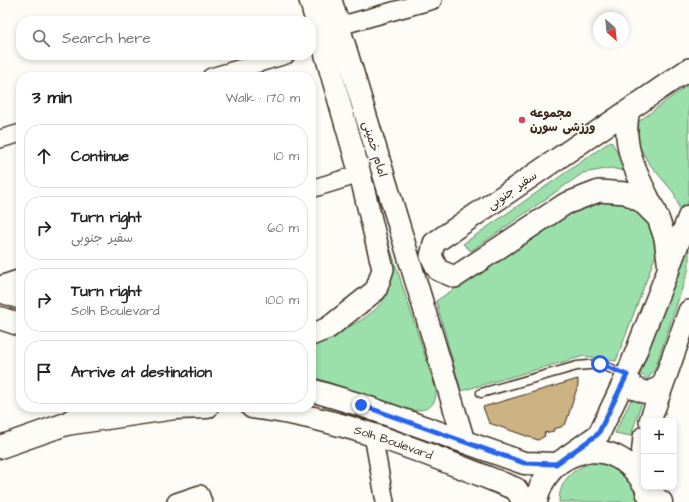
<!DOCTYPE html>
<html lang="en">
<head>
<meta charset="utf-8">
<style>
  body { margin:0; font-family:"Architects Daughter","Playpen Sans Arabic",sans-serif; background:#f2f2f2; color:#222 }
  .controls { position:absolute; right:12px; bottom:12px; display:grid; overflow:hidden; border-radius:8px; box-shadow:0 2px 6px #0003 }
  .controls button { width:36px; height:36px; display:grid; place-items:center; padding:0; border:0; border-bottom:1px solid #e0e0e0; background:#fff; color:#222; font:20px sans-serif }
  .compass { position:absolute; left:593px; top:12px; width:36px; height:36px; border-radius:50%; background:#fff; box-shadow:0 2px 6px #0003; rotate:153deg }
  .stop { position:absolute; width:12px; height:12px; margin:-9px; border:3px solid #2563eb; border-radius:50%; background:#fff }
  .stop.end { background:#2563eb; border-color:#fff; box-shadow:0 1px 4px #0008 }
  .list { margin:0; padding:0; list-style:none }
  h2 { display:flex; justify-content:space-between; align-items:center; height:52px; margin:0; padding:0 16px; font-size:17px }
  h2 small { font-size:13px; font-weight:400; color:#767676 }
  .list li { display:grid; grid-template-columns:26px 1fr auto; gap:12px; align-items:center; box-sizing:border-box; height:64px; margin:0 8px 8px; padding:0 8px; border:1px solid #e0e0e0; border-radius:16px }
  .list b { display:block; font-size:15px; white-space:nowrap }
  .list p { margin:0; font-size:13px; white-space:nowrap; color:#767676 }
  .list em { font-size:13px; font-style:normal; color:#767676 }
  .icon { flex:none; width:22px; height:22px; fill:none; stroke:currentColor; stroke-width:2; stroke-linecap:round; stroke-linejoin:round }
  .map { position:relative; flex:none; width:689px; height:502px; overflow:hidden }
  .search { position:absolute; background:#fff; box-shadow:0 2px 6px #0003; left:16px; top:16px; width:300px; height:44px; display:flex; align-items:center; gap:10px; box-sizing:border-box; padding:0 14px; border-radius:16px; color:#767676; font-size:15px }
  .panel { position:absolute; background:#fff; box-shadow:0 2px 6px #0003; left:16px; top:72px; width:300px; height:340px; border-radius:16px }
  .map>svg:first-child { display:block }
  .green { fill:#9bdfab; stroke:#6b8464 }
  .building { fill:#ccb282; stroke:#3b2a1e }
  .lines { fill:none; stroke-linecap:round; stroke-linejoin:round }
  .service-casing { stroke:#3b2a1e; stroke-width:11 }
  .minor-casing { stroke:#3b2a1e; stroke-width:20 }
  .tertiary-casing { stroke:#3b2a1e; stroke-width:24 }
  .secondary-casing { stroke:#3b2a1e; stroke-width:25 }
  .service { stroke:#fdfcf7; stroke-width:8 }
  .minor { stroke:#fdfcf7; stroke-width:17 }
  .tertiary { stroke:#fdfcf7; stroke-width:21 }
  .secondary { stroke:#fdfcf7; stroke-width:22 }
  .route { stroke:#2563eb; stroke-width:5 }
  .poi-dot { fill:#d1495b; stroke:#fdfcf7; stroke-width:1.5 }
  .labels { text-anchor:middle; stroke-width:3; stroke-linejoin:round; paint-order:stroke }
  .poi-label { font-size:12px; font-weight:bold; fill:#3b2a1e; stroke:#fdfcf7; text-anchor:start }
  .street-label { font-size:12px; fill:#3b2a1e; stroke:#fdfcf7 }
</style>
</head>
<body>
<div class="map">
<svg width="689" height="502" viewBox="0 0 689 502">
  <rect width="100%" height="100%" fill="#fdfcf7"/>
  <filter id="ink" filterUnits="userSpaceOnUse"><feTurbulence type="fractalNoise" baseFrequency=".025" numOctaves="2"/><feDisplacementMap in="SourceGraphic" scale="8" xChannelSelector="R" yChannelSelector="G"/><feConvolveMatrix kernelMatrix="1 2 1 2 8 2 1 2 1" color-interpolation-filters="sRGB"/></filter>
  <g filter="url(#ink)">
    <!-- green -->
    <path class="green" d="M 689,84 L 689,199 L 682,216 L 674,193 L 648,162 L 638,144 L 638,122 Z
      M 611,141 L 628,172 L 611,168 L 583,173 L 471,251 L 463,244 Z
      M 616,195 L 645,214 L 658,249 L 616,361 L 584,356 L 461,391 L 436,301 L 590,199 Z
      M 689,236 L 689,268 L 655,369 L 647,380 L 640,373 Z
      M 388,241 L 436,390 C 437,411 421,411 405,410 L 311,376 L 311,343 C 335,333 380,318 388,290 C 393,275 389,257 388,241 Z
      M 632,398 L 642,401 L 631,436 L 615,433 Z
      M 593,462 C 619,463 635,476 639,502 L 559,502 C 559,480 574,468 593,462 Z"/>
    <!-- building -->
    <path class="building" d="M 578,379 L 578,385 L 566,423 L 561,427 L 553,429 L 554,431 L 544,433 L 545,436 L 538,440 L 489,423 L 483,407 Z"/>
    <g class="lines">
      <defs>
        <path id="service" d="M 481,393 L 577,366 L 600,364 L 626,375"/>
        <path id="minor" d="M 339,26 L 433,0
          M 211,77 L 286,55
          M 0,139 L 21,133
          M 311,189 L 360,174
          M 0,285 L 21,278
          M 373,435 L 385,502
          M 176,502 L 200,494 L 203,502"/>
        <path id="tertiary" d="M 310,0 L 360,174 L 383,269 L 376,290 L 328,328 L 311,335
          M 331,0 L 464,441
          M 629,110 C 620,148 639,178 655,211
          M 669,269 L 665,238 L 658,218 L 642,202 L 626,193 L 599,191 L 565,204 L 455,277 L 438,270 L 431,256 L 434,243 L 689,69
          M 627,375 L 633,388 L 647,393 L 662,386
          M 650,421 L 689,311
          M 566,457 L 599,434 L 627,375 L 689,216
          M 640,476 L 644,437"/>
        <g id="secondary">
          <path d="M 0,291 L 21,298"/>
          <path d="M 0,318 L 21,325"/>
          <path d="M 311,390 L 361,405 L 524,463 L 556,464"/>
          <path id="s1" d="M 252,407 C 344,418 431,455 516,489 L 524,502"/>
          <path d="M 66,424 L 175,408 L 207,407"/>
          <path d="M 0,447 L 66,424 L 77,417"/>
          <path d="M 647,492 L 661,502"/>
          <path d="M 536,502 C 547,445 615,432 644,484"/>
        </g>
      </defs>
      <!-- service casing -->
      <use href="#service" class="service-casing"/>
      <!-- minor casing -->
      <use href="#minor" class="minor-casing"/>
      <!-- tertiary casing -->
      <use href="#tertiary" class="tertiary-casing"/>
      <!-- secondary casing -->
      <use href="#secondary" class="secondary-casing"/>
      <!-- service -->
      <use href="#service" class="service"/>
      <!-- minor -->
      <use href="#minor" class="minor"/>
      <!-- tertiary -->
      <use href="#tertiary" class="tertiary"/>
      <!-- secondary -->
      <use href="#secondary" class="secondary"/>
    </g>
  </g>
  <g class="lines" filter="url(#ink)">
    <!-- route -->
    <path class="route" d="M 361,405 L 524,463 L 556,464 L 598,434 L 627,375 L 600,364"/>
  </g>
  <!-- markers -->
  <circle class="poi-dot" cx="522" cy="120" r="4"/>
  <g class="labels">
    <!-- poi labels -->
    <g class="poi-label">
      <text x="530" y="117">مجموعه<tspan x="530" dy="14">ورزشی سورن</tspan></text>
    </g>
    <!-- street labels -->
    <g class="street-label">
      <text transform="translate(375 149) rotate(73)" y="4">امام خمینی</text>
      <text transform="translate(512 190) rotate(-35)" y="4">سفیر جنوبی</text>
      <text dy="4" stroke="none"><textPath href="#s1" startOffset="146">Solh Boulevard</textPath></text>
    </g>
  </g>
</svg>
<div class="controls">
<button>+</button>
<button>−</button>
</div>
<svg class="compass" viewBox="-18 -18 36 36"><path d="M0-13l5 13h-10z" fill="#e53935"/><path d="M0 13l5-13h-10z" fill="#767676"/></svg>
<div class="stop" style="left:600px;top:364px"></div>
<div class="stop end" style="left:361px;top:405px"></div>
<div class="search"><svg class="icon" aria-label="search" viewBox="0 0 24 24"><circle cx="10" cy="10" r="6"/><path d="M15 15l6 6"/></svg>Search here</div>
<section class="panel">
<h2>3 min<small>Walk · 170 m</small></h2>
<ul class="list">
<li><svg class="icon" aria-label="ahead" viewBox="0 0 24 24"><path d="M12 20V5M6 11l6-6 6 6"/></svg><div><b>Continue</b></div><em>10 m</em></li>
<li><svg class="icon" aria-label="right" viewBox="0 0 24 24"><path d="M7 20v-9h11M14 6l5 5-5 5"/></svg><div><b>Turn right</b><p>سفیر جنوبی</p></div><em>60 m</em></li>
<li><svg class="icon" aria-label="right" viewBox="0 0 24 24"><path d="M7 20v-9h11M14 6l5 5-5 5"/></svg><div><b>Turn right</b><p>Solh Boulevard</p></div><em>100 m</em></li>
<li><svg class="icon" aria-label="arrive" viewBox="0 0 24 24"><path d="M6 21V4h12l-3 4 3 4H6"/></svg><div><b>Arrive at destination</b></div></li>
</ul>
</section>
</div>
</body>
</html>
